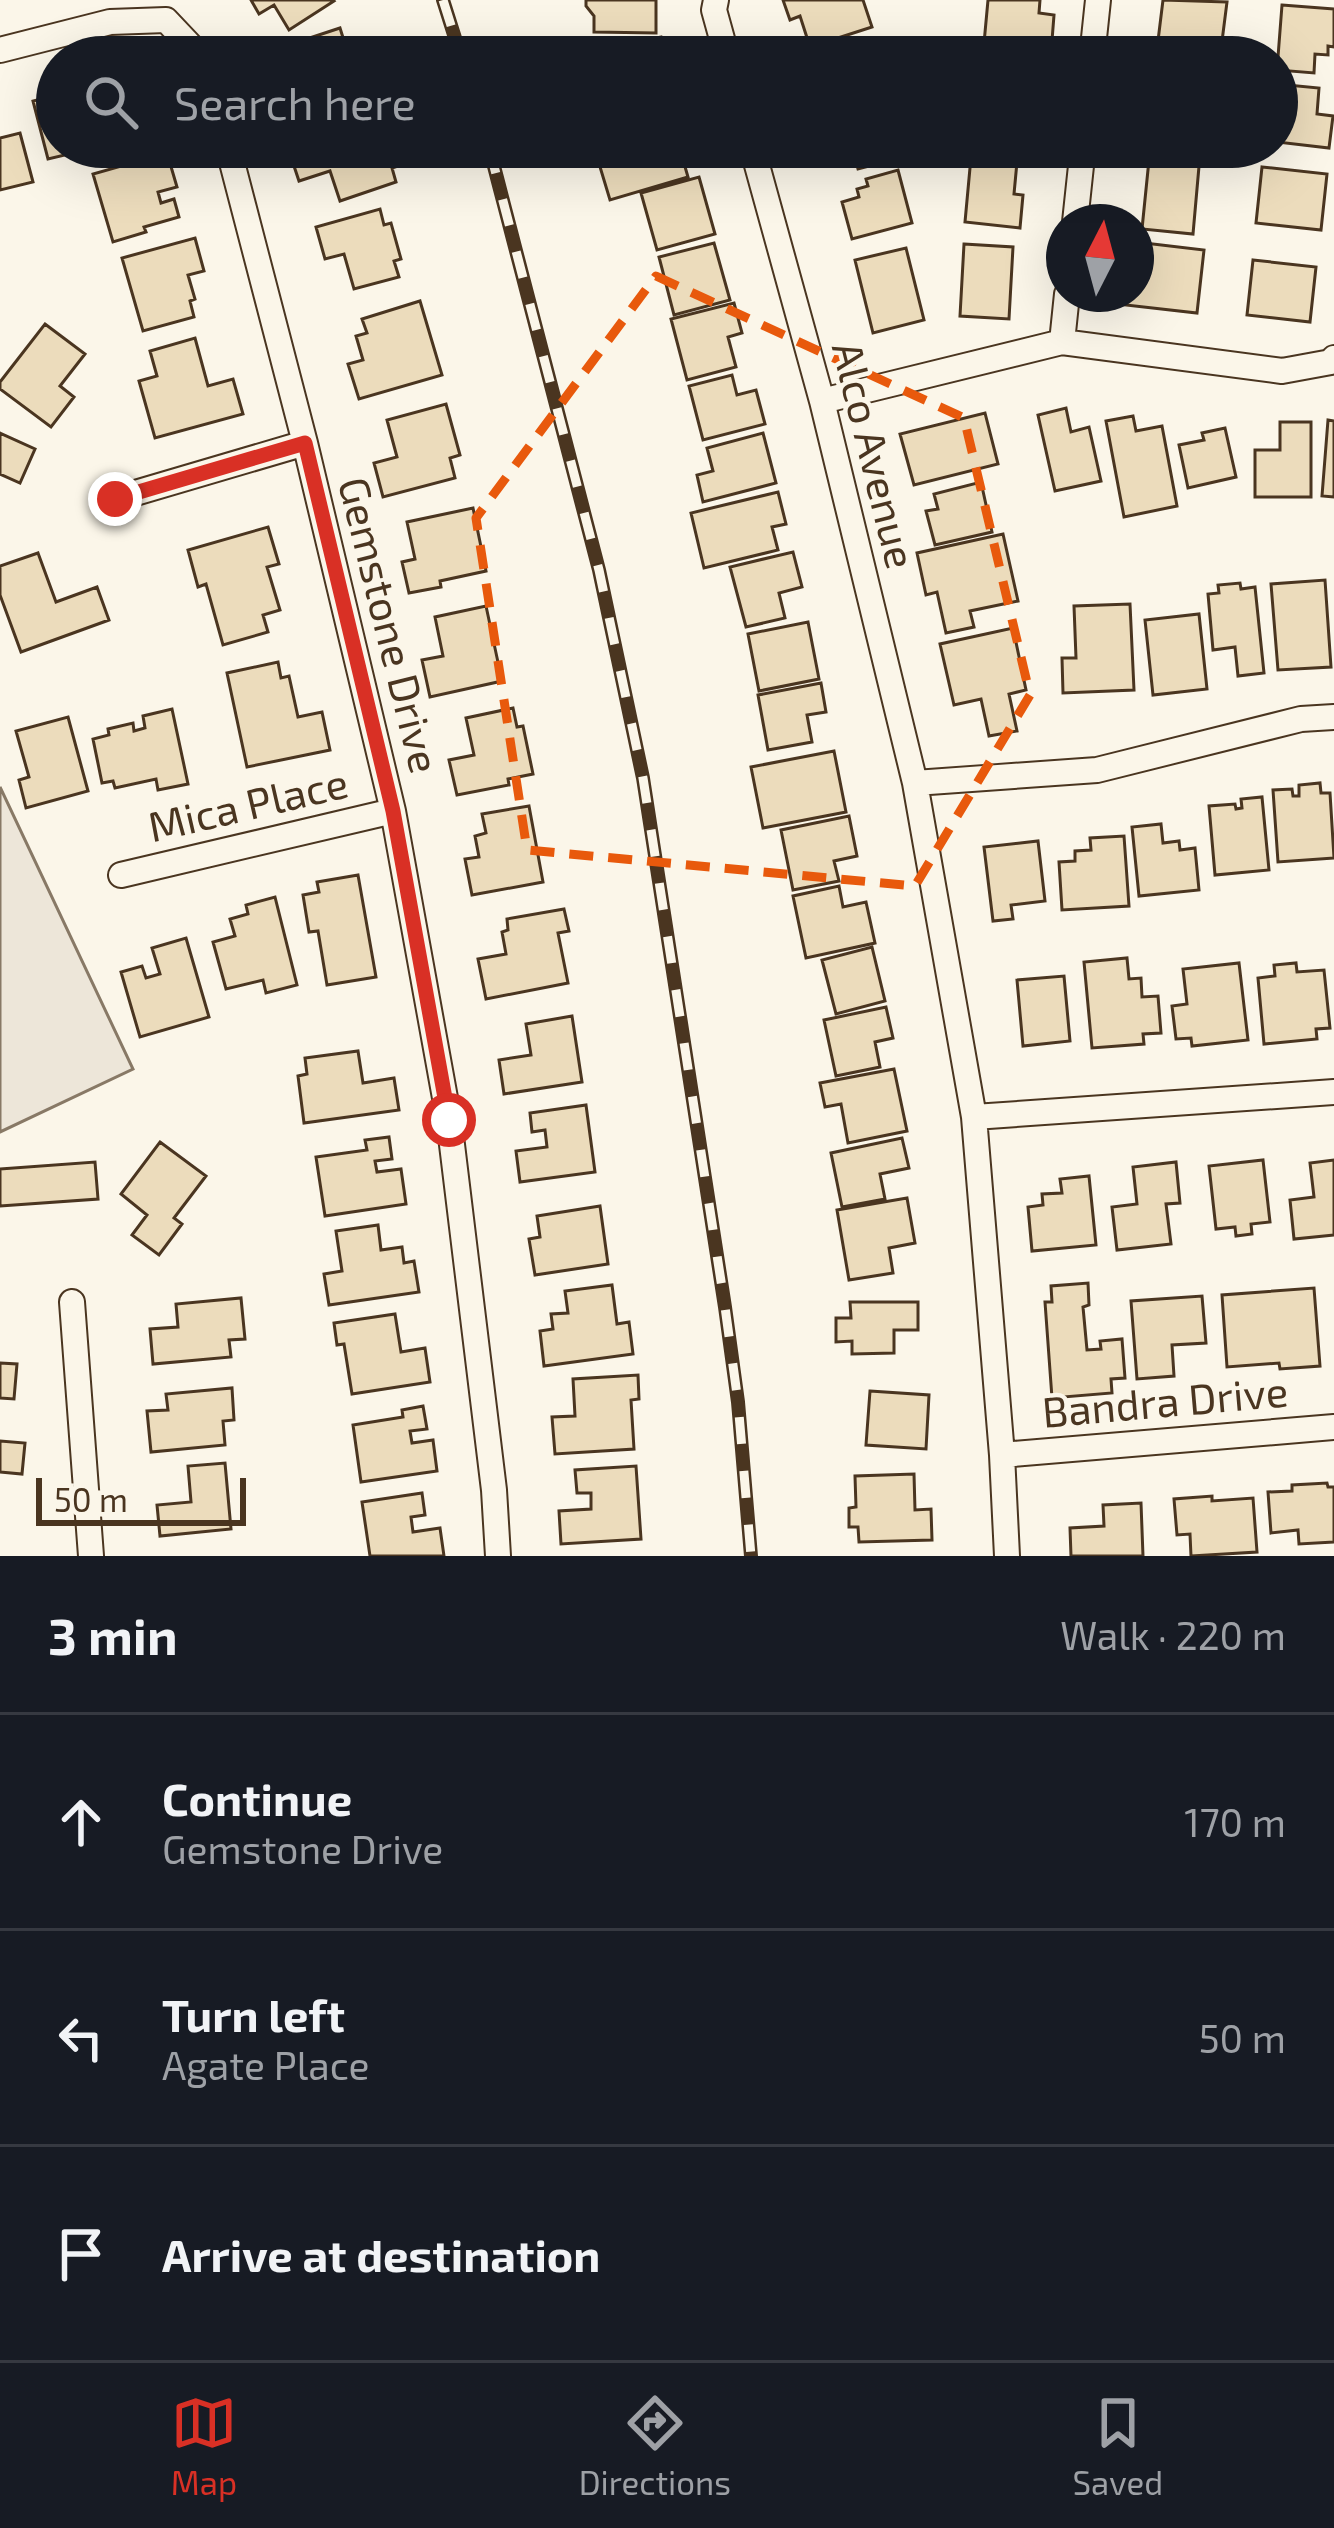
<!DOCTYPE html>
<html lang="en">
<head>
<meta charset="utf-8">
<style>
  body { margin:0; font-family:"Exo 2",sans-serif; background:#242831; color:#f1f3f6 }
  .compass { position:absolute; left:1046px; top:204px; width:108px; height:108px; border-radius:50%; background:#171b24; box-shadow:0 12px 48px #0002; rotate:6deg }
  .scale { position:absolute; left:36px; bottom:30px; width:210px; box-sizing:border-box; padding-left:12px; border:6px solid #4a3520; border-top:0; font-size:33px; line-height:42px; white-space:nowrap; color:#4a3520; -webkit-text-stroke:9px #fbf6e9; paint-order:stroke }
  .stop { position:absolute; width:36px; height:36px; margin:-27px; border:9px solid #d93025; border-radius:50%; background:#fff }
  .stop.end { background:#d93025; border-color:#fff; box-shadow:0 3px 12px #0008 }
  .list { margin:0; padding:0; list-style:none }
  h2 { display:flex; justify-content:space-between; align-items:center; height:156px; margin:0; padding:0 48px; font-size:51px }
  h2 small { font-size:39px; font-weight:400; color:#9ea1a6 }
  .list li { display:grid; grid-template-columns:78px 1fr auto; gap:36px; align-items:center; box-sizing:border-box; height:216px; padding:0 48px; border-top:3px solid #363941 }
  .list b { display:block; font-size:45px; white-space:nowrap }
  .list p { margin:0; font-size:39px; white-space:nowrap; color:#9ea1a6 }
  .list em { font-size:39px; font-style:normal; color:#9ea1a6 }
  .icon { flex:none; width:66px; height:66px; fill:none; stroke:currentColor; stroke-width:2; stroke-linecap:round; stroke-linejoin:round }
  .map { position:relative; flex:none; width:1334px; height:1556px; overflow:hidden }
  .search { position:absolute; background:#171b24; box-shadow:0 12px 48px #0002; left:36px; right:36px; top:36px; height:132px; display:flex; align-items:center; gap:30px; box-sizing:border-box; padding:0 42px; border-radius:66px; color:#9ea1a6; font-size:45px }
  .sheet { height:804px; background:#171b24 }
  nav { display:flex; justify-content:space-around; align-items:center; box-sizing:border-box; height:168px; border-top:3px solid #363941; background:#171b24; font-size:33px; color:#9ea1a6 }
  nav a { display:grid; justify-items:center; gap:6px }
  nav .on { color:#d93025 }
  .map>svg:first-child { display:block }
  .green { fill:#ede6d9; stroke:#887966; stroke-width:3 }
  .building { fill:#ecdcbc; stroke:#4a3520; stroke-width:3 }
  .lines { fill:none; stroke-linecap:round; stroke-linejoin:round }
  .minor-casing { stroke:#4a3520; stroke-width:28 }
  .minor { stroke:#fbf6e9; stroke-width:24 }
  .rail-casing { stroke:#4a3520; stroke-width:14 }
  .rail { stroke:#fbf6e9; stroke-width:9; stroke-dasharray:27; stroke-linecap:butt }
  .route { stroke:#d93025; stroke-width:15 }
  .marked { fill:none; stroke:#e8590c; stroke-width:9; stroke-dasharray:24 15; stroke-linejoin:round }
  .labels { text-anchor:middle; stroke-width:9; stroke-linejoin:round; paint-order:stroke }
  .street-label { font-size:42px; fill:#4a3520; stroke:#fbf6e9 }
</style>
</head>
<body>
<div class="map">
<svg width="1334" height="1556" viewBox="0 0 1334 1556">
  <rect width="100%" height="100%" fill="#fbf6e9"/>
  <!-- green -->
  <path class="green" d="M 0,787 L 133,1069 L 0,1132 Z"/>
  <!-- building -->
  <path class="building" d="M 251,0 L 333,0 L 334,1 L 289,30 L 274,5 L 259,14 Z
    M 586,0 L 656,0 L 656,33 L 594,32 L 594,16 L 586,6 Z
    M 783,0 L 863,0 L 872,27 L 810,47 L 800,16 L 790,20 Z
    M 988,0 L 1040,0 L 1039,13 L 1054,15 L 1051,53 L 1028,51 L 1027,57 L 983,54 Z
    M 1163,0 L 1227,2 L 1220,57 L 1156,57 Z
    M 1282,5 L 1334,9 L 1334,47 L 1328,46 L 1328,55 L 1315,54 L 1314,73 L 1277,70 Z
    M 340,28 L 349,57 L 265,57 L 264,53 Z
    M 661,37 L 665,57 L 611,57 L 609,48 Z
    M 862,42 L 866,57 L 827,57 L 826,51 Z
    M 1277,84 L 1319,88 L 1317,114 L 1333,116 L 1329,148 L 1277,142 Z
    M 57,95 L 57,147 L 81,147 L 82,151 L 48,159 L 33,101 Z
    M 20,133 L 33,182 L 0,190 L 0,138 Z
    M 292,147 L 401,147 L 407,163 L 392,168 L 396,182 L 340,201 L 330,171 L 299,181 L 288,148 Z
    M 594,147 L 693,147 L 693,149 L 681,153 L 688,177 L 610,200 Z
    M 852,147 L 906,147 L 908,156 L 858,169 Z
    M 1150,150 L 1200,155 L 1193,234 L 1142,229 Z
    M 167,153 L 177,187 L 158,192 L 161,203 L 174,199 L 179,217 L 144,227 L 146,232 L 113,242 L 93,174 Z
    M 971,157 L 1017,162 L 1014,194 L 1023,195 L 1020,228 L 965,222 Z
    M 1262,167 L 1327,174 L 1321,230 L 1256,223 Z
    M 898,170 L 912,223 L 852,239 L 842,202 L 859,197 L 857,189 L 868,186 L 866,179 Z
    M 699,177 L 715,234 L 657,250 L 641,193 Z
    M 380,209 L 384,225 L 391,223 L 401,259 L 394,261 L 399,277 L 354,289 L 344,254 L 325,259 L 316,227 Z
    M 195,238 L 204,271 L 188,275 L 195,299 L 190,301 L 194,317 L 143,331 L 122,258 Z
    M 1136,242 L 1204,250 L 1197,313 L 1117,304 L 1118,294 L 1136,294 Z
    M 714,243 L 730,300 L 674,315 L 659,257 Z
    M 964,244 L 1013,247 L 1009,319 L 960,316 Z
    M 906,248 L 924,320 L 873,333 L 855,260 Z
    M 1253,260 L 1316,267 L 1310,322 L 1247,315 Z
    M 420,301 L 442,375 L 359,399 L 348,364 L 363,360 L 356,336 L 367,333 L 362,319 Z
    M 734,303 L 742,333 L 728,337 L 736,367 L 687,380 L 671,319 Z
    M 45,324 L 85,354 L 60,386 L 74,397 L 51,427 L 0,389 L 0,382 Z
    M 195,338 L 208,386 L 233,379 L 243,414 L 155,438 L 139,381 L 157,376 L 150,351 Z
    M 732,375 L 737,395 L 756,390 L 765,424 L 703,440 L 689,386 Z
    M 446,404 L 460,455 L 450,458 L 455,478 L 383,497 L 374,463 L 397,457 L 387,420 Z
    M 1066,408 L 1071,432 L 1089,427 L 1101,481 L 1055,491 L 1038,415 Z
    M 985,413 L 998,464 L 914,485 L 900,434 Z
    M 1133,416 L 1136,431 L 1162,426 L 1177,506 L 1124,517 L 1106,421 Z
    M 1328,420 L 1334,421 L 1334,497 L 1322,496 Z
    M 1280,422 L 1311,422 L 1311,497 L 1255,497 L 1255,450 L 1280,450 Z
    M 1225,428 L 1236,477 L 1188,488 L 1179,445 L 1204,440 L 1202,433 Z
    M 0,433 L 35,449 L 20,483 L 0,474 Z
    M 763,433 L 776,483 L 703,502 L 697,475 L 713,471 L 707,448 Z
    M 981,482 L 992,532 L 935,545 L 926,511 L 938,509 L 934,494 Z
    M 778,492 L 786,524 L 772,527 L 778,550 L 704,568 L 691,513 Z
    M 473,508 L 486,571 L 440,581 L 441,587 L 409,593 L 402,562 L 415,559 L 407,522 Z
    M 268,527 L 279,564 L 267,567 L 280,610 L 263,615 L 268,632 L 223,645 L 206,584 L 198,587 L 188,550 Z
    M 1003,534 L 1018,601 L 970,611 L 974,627 L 946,633 L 937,592 L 926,595 L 917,553 Z
    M 793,552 L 802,587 L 779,593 L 785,618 L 746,627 L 730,567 Z
    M 38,553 L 56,602 L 97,587 L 109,620 L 21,652 L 0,595 L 0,566 Z
    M 1325,580 L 1331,667 L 1278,670 L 1271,584 Z
    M 1240,583 L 1241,589 L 1255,587 L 1264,673 L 1238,676 L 1235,647 L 1213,650 L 1208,594 L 1219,593 L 1218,585 Z
    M 1130,604 L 1134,690 L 1063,693 L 1062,658 L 1076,658 L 1074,606 Z
    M 486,606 L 502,681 L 430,697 L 422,660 L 443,656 L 435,617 Z
    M 1199,614 L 1207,689 L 1153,695 L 1145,620 Z
    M 808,622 L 819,679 L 759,691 L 748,634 Z
    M 1013,628 L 1026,690 L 1009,694 L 1017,731 L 989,736 L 981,699 L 954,705 L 940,644 Z
    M 278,662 L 281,678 L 289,676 L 298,717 L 322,712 L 330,750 L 247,767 L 227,673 Z
    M 821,683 L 826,712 L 807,715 L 812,742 L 768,750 L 758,695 Z
    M 513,708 L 517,727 L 523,726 L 533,774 L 508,779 L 509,785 L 457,795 L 449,760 L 474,755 L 466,718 Z
    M 172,709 L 188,784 L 158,790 L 156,779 L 115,788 L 113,781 L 102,783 L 93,739 L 109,735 L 108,729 L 133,723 L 134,731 L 145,728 L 143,716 Z
    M 68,717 L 88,791 L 26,808 L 19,780 L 29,777 L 16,731 Z
    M 834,751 L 846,812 L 763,828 L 751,767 Z
    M 1320,783 L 1321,793 L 1330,793 L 1334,858 L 1278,862 L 1273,790 L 1292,789 L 1293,796 L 1299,796 L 1299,785 Z
    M 1262,797 L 1269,870 L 1215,875 L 1209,806 L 1235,804 L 1236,809 L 1242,808 L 1241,799 Z
    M 529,806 L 543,882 L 472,895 L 465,859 L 479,857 L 475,836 L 486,833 L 482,814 Z
    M 849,816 L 857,856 L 834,861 L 839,881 L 793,890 L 781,830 Z
    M 1161,824 L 1163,843 L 1179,841 L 1180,850 L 1195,848 L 1199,890 L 1139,896 L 1132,827 Z
    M 1124,836 L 1129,906 L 1062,910 L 1059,862 L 1075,861 L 1075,851 L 1091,850 L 1090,838 Z
    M 1038,841 L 1045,901 L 1011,905 L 1013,919 L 993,921 L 984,847 Z
    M 358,875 L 376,977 L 327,985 L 318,931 L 309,932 L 303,895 L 319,892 L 317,882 Z
    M 839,886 L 843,907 L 866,902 L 875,943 L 806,958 L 793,896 Z
    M 275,897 L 297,985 L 266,993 L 263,980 L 226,989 L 213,942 L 235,936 L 230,919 L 248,914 L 246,905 Z
    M 564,909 L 569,931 L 558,933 L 568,983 L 486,999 L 478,959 L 506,954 L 502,932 L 508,930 L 507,919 Z
    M 186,938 L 209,1017 L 140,1037 L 121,972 L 142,966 L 146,978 L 160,974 L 152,948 Z
    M 872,947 L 885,1001 L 836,1014 L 822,960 Z
    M 1127,958 L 1129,979 L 1141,978 L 1142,997 L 1158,996 L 1161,1033 L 1143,1034 L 1144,1044 L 1092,1048 L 1084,962 Z
    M 1239,963 L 1248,1040 L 1192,1046 L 1191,1038 L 1176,1039 L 1172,1006 L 1187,1004 L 1183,969 Z
    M 1296,963 L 1297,972 L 1324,970 L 1330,1028 L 1316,1029 L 1317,1039 L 1264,1044 L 1258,978 L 1275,976 L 1274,965 Z
    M 1064,976 L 1070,1041 L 1023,1046 L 1017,980 Z
    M 886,1007 L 893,1038 L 875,1042 L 880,1067 L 836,1076 L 824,1020 Z
    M 572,1016 L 582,1082 L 504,1094 L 499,1060 L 531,1055 L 526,1024 Z
    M 358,1051 L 363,1083 L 394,1078 L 399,1110 L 304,1123 L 298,1076 L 307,1074 L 305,1058 Z
    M 894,1069 L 907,1131 L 848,1143 L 841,1104 L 825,1107 L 820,1083 Z
    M 586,1105 L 595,1172 L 520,1182 L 516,1151 L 547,1147 L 545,1130 L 532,1132 L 530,1113 Z
    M 389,1137 L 392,1159 L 375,1161 L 377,1172 L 401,1169 L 406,1204 L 325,1216 L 316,1157 L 367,1150 L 365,1140 Z
    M 902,1138 L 909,1168 L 880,1174 L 885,1199 L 842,1207 L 831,1153 Z
    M 160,1142 L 206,1176 L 174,1218 L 182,1224 L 159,1255 L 132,1235 L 147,1215 L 121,1194 Z
    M 1263,1160 L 1270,1222 L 1251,1224 L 1252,1234 L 1236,1236 L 1235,1227 L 1216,1229 L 1209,1166 Z
    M 1334,1160 L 1334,1235 L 1294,1239 L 1290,1200 L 1314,1197 L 1310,1163 Z
    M 95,1162 L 98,1199 L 0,1206 L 0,1169 Z
    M 1176,1162 L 1180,1203 L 1166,1204 L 1171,1244 L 1117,1250 L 1112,1207 L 1137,1204 L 1133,1167 Z
    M 1089,1176 L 1096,1245 L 1032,1251 L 1028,1207 L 1043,1205 L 1042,1194 L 1062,1193 L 1060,1179 Z
    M 907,1198 L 915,1243 L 889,1248 L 893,1273 L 849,1280 L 837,1210 Z
    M 600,1206 L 608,1264 L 535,1275 L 529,1239 L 540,1237 L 537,1216 Z
    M 378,1225 L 381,1250 L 402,1247 L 404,1263 L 414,1261 L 419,1292 L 329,1305 L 324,1274 L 342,1271 L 336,1231 Z
    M 1088,1283 L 1089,1305 L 1083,1307 L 1087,1350 L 1101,1349 L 1100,1341 L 1122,1339 L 1125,1378 L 1111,1379 L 1112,1393 L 1052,1398 L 1045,1302 L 1052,1302 L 1051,1286 Z
    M 612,1285 L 617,1324 L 629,1322 L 633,1354 L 544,1366 L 540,1331 L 553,1329 L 551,1314 L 568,1313 L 565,1291 Z
    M 1314,1288 L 1320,1366 L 1280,1369 L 1279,1363 L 1227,1367 L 1222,1295 Z
    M 1202,1296 L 1206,1343 L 1172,1345 L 1174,1376 L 1137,1379 L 1131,1301 Z
    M 241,1298 L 245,1339 L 229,1340 L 231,1357 L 153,1364 L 150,1329 L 178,1327 L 176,1304 Z
    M 850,1302 L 918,1302 L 918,1330 L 894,1330 L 894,1353 L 852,1354 L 852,1341 L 836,1342 L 836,1318 L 851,1318 Z
    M 395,1314 L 401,1352 L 425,1348 L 430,1382 L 352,1394 L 344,1344 L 337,1345 L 334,1323 Z
    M 0,1363 L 17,1364 L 14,1399 L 0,1398 Z
    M 638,1375 L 639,1399 L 631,1400 L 634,1449 L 555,1454 L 552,1417 L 575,1416 L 573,1379 Z
    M 232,1388 L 234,1420 L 223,1421 L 225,1445 L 151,1452 L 147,1411 L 168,1410 L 166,1394 Z
    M 870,1391 L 929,1395 L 926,1449 L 866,1445 Z
    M 423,1406 L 427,1429 L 410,1431 L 412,1443 L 433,1440 L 437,1471 L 361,1482 L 353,1425 L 403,1417 L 402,1410 Z
    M 0,1441 L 25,1443 L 22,1474 L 0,1472 Z
    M 225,1463 L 231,1529 L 160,1536 L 157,1505 L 191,1502 L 188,1466 Z
    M 636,1466 L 641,1539 L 561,1544 L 559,1511 L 591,1509 L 591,1493 L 577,1493 L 575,1470 Z
    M 914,1474 L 915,1510 L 931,1509 L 932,1540 L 859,1542 L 858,1527 L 849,1527 L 849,1508 L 856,1507 L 855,1476 Z
    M 1327,1483 L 1328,1487 L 1334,1487 L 1334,1542 L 1299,1544 L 1298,1530 L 1271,1533 L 1268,1492 L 1292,1491 L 1292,1485 Z
    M 422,1493 L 425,1515 L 411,1517 L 413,1532 L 440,1528 L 444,1556 L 370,1556 L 362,1502 Z
    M 1212,1496 L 1212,1501 L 1253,1498 L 1257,1552 L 1191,1556 L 1190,1534 L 1177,1535 L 1174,1499 Z
    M 1141,1503 L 1143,1556 L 1071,1556 L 1070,1528 L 1104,1526 L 1103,1505 Z"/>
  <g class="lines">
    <defs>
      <path id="minor" d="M 716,0 L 714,10 L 727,57
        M 0,50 L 110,22 L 166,20 L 201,57
        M 1092,57 L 1098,0
        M 228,147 L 305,443 L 393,811 L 449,1120 L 494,1490 L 498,1556
        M 752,147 L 822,401 L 915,783
        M 1075,222 L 1083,147
        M 1062,342 L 1067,294
        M 822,401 L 1062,342 L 1282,371 L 1331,362 L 1334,358
        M 115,499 L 305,443
        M 1334,717 L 1301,719 L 1097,770 L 915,783 L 974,1117 L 1334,1092
        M 121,875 L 393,811
        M 974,1117 L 1002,1455 L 1007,1556
        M 72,1302 L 91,1556
        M 1002,1455 L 1334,1427"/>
    </defs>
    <!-- minor casing -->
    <use href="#minor" class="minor-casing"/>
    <!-- minor -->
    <use href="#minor" class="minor"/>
    <defs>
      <path id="rail" d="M 443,0 L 461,57
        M 489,147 L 599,570 L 643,778 L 725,1307 L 738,1402 L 751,1556"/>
    </defs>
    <!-- rail casing -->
    <use href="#rail" class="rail-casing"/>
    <!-- rail -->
    <use href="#rail" class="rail"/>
  </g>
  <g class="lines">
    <!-- route -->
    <path class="route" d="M 115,499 L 305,443 L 393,811 L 449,1120"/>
  </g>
  <!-- marked area -->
  <path class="marked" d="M 656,276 L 964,418 L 1030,695 L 915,886 L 527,850 L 476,518 Z"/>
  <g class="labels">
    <!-- street labels -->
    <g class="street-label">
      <text transform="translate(874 455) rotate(76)" y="15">Alco Avenue</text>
      <text transform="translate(389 625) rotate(76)" y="15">Gemstone Drive</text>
      <text transform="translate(248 805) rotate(-13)" y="15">Mica Place</text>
      <text transform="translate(1165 1402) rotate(-5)" y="15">Bandra Drive</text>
    </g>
  </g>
</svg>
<svg class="compass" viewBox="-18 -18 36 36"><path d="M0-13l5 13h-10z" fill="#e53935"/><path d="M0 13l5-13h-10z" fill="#9ea1a6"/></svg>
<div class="scale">50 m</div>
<div class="stop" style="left:449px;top:1120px"></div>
<div class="stop end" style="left:115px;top:499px"></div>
<div class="search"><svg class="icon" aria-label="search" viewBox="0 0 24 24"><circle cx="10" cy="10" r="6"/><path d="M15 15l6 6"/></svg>Search here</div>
</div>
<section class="sheet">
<h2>3 min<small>Walk · 220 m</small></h2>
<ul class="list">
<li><svg class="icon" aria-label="ahead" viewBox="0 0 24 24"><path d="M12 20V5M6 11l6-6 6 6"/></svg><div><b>Continue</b><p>Gemstone Drive</p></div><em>170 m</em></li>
<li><svg class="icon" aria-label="left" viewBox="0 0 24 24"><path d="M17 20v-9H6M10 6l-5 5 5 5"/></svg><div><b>Turn left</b><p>Agate Place</p></div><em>50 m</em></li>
<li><svg class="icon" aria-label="arrive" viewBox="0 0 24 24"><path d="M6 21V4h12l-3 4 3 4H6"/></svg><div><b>Arrive at destination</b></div></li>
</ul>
</section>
<nav>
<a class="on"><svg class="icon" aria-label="map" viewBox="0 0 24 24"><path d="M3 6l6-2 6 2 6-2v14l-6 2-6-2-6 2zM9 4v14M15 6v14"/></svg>Map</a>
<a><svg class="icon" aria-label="directions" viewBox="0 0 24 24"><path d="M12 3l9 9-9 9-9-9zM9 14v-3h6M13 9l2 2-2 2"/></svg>Directions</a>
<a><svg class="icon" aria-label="saved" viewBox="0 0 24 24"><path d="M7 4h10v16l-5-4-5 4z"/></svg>Saved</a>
</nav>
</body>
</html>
